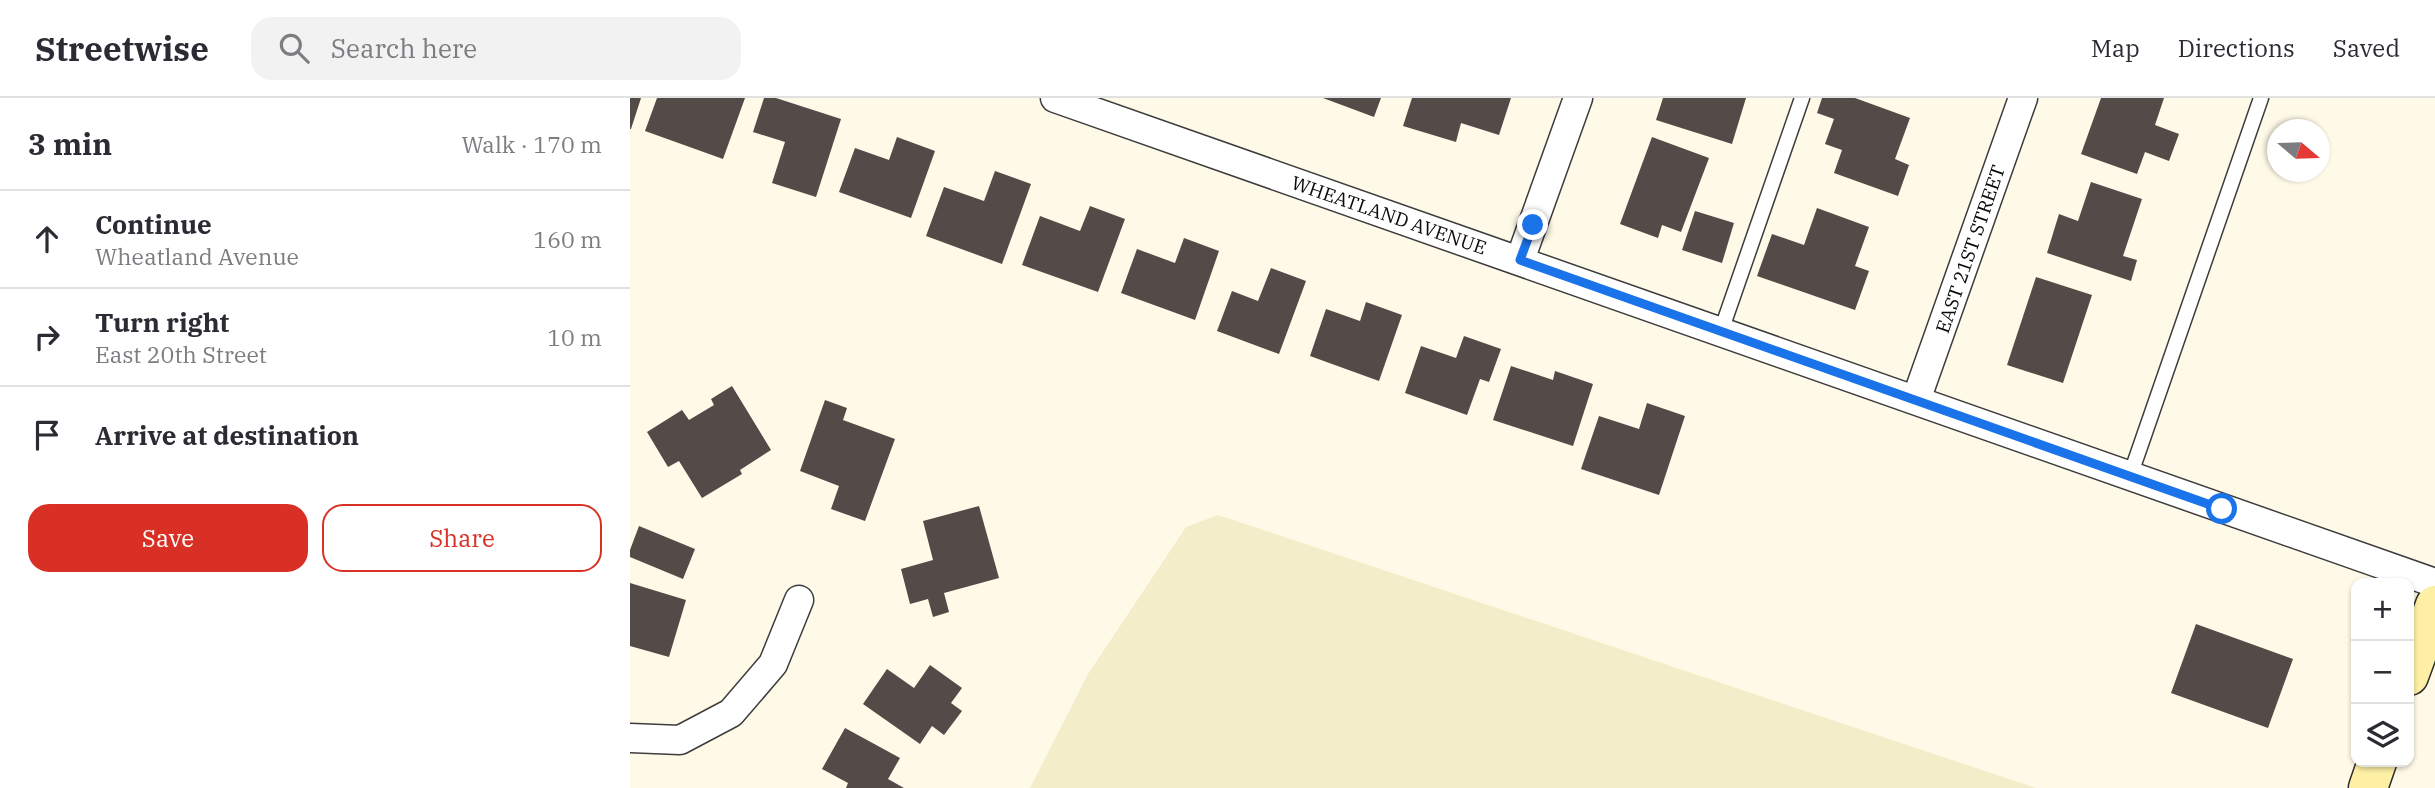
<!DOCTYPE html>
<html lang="en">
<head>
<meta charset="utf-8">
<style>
  body { margin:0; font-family:"IBM Plex Serif",serif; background:#f2f2f3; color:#2b2b33 }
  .controls { position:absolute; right:21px; bottom:21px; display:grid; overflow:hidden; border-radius:14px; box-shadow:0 2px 5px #0004 }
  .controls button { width:63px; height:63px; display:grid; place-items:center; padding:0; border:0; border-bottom:2px solid #e1e1e2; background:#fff; color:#2b2b33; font:35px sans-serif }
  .compass { position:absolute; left:1637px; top:21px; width:63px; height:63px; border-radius:50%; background:#fff; box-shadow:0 2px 5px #0004; rotate:109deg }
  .stop { position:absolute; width:21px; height:21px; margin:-16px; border:5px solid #1a73e8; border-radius:50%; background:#fff }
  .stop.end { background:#1a73e8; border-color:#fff; box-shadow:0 2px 7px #0008 }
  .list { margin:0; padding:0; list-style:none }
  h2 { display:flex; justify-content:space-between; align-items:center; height:91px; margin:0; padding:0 28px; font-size:30px }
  h2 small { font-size:23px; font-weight:400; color:#7c7c81 }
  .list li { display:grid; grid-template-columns:46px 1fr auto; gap:21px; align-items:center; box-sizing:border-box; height:98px; padding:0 28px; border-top:2px solid #e1e1e2 }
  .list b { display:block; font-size:26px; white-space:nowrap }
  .list p { margin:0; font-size:23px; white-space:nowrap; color:#7c7c81 }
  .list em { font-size:23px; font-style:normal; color:#7c7c81 }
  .actions { display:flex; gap:14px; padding:21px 28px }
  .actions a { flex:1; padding:16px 0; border:2px solid #d93025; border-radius:21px; text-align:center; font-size:24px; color:#d93025 }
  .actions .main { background:#d93025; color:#fff }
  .icon { flex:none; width:38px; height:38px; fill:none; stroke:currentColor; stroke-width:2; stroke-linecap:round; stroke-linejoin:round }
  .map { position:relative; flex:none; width:1805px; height:690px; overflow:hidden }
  header { display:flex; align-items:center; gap:42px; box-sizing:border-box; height:98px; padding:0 35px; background:#fff; border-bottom:2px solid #e1e1e2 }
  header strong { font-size:33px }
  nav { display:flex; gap:38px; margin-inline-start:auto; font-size:24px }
  .search { width:490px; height:63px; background:#f2f2f3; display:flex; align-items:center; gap:18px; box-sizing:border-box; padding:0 24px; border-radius:21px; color:#7c7c81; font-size:26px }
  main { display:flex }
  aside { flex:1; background:#fff }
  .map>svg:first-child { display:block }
  .farmland { fill:#f3edc9 }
  .building { fill:#524b47 }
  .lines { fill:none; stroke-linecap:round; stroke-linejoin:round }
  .lane-casing { stroke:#3d3d3d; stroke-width:17 }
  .street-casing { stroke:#3d3d3d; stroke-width:31 }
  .secondary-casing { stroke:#2c2c2c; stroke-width:41 }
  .lane { stroke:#fff; stroke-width:14 }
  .street { stroke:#fff; stroke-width:28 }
  .secondary { stroke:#fdefa4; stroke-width:38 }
  .route { stroke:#1a73e8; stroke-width:9 }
  .labels { text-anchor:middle; stroke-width:7; stroke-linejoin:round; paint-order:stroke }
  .street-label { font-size:19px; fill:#0a0a0a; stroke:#fff }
</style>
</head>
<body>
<header>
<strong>Streetwise</strong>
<div class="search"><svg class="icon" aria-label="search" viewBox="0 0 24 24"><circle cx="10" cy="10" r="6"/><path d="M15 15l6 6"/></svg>Search here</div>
<nav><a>Map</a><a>Directions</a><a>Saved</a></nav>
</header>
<main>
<aside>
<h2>3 min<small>Walk · 170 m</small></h2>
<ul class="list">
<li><svg class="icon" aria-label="ahead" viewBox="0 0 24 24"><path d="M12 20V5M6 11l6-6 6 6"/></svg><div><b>Continue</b><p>Wheatland Avenue</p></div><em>160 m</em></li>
<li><svg class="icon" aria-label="right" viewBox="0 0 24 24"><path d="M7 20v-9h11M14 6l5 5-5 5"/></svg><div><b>Turn right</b><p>East 20th Street</p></div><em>10 m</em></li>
<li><svg class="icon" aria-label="arrive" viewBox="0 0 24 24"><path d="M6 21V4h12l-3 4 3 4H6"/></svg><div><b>Arrive at destination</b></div></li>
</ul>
<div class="actions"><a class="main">Save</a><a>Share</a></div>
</aside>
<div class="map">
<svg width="1805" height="690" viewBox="0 0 1805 690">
  <rect width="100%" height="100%" fill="#fff9e8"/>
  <!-- farmland -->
  <path class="farmland" d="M 588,417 L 1406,690 L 400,690 L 458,576 L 556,429 Z"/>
  <!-- building -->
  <path class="building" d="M 0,0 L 11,0 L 1,31 L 0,31 Z
    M 27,0 L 115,0 L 93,61 L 15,33 Z
    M 134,0 L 146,0 L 211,21 L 186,99 L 142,85 L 155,44 L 123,34 Z
    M 693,0 L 751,0 L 744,19 Z
    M 782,0 L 881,0 L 869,37 L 831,25 L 826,44 L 773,28 Z
    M 1033,0 L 1116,0 L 1102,46 L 1026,22 Z
    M 1192,0 L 1225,0 L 1280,20 L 1265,61 L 1279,67 L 1268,98 L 1204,75 L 1212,52 L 1195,46 L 1204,21 L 1187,15 Z
    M 1471,0 L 1534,0 L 1525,27 L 1549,36 L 1539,63 L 1515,54 L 1507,76 L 1451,56 Z
    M 267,39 L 305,53 L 281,120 L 209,94 L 225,50 L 259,62 Z
    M 1022,39 L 1079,60 L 1051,134 L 1032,127 L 1028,140 L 990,126 Z
    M 365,73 L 401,86 L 372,166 L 296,138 L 314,89 L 354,103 Z
    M 1461,84 L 1512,101 L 1493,158 L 1507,162 L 1501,183 L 1417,155 L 1429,116 L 1448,123 Z
    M 460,108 L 495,121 L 468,194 L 392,167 L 410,118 L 450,133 Z
    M 1187,110 L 1239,129 L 1225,168 L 1239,173 L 1225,212 L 1127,178 L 1142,136 L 1174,147 Z
    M 1065,113 L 1104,125 L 1092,165 L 1052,152 Z
    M 554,140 L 589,153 L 565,222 L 491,195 L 507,151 L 545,165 Z
    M 641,170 L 676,183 L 649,256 L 587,233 L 602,193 L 628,203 Z
    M 1406,179 L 1462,197 L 1433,285 L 1377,267 Z
    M 736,204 L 772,217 L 749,283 L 680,258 L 696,211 L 730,223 Z
    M 834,238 L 871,251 L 859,284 L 850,281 L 837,317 L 775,295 L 791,248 L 826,260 Z
    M 881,268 L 923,282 L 925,273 L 963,286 L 943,348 L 863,322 Z
    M 102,288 L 141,352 L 110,372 L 112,376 L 72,400 L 49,363 L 38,369 L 17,334 L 52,312 L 59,322 L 84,307 L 81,301 Z
    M 195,302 L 217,310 L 213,322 L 265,341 L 235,423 L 201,411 L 209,388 L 170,373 Z
    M 1017,305 L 1055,318 L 1029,397 L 951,371 L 969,318 L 1009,331 Z
    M 349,408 L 369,480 L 314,495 L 319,514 L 303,519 L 298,501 L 280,506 L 271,471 L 303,462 L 293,423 Z
    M 9,428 L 65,451 L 53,481 L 0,459 L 0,452 Z
    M 0,485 L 56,502 L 39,559 L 0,548 Z
    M 1566,526 L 1663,561 L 1638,630 L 1541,595 Z
    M 300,567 L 332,590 L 321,605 L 332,613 L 314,637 L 302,628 L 290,646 L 233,606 L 257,571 L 284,590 Z
    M 215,630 L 270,660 L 258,681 L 274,690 L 216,690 L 218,685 L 192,671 Z"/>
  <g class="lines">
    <defs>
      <path id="lane" d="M 1091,233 L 1172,0
        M 1500,378 L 1631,0"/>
      <path id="street" d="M 425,0 L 1805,485
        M 890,162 L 948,0
        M 1286,302 L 1393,0
        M 0,640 L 50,642 L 101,615 L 143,566 L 169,502"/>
      <path id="secondary" d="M 1779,578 L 1805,507
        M 1738,690 L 1747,664"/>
    </defs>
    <!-- lane casing -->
    <use href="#lane" class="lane-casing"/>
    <!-- street casing -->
    <use href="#street" class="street-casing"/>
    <!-- secondary casing -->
    <use href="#secondary" class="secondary-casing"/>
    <!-- lane -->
    <use href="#lane" class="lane"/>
    <!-- street -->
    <use href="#street" class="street"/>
    <!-- secondary -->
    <use href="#secondary" class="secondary"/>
  </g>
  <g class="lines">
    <!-- route -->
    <path class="route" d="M 903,127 L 890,162 L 1592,411"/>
  </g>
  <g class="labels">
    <!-- street labels -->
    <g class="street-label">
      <text transform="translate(759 117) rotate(19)" y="7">WHEATLAND AVENUE</text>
      <text transform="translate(1340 151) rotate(-71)" y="7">EAST 21ST STREET</text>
    </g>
  </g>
</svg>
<div class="controls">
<button>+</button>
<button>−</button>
<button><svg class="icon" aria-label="layers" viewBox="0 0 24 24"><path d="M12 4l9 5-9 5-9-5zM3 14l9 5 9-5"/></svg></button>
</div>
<svg class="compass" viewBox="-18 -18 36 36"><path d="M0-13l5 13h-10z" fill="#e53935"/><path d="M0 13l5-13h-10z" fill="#7c7c81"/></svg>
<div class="stop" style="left:1592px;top:411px"></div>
<div class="stop end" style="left:903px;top:127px"></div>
</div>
</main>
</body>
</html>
